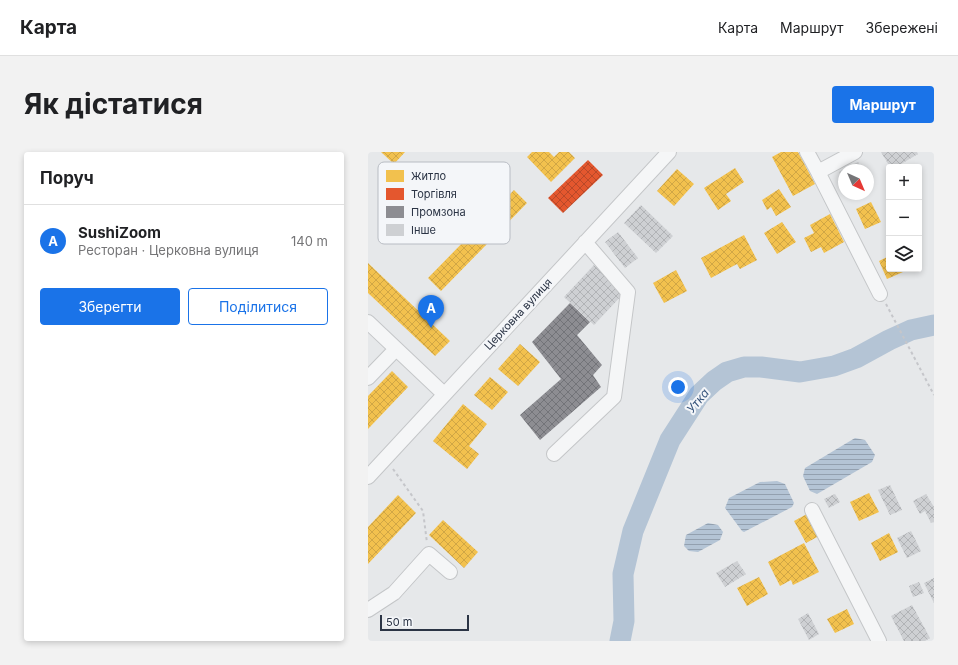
<!DOCTYPE html>
<html lang="uk">
<head>
<meta charset="utf-8">
<style>
  body { margin:0; font-family:Inter,sans-serif; background:#f2f2f2; color:#202124 }
  .controls { position:absolute; right:12px; top:12px; display:grid; overflow:hidden; border-radius:4px; box-shadow:0 2px 6px #0003 }
  .controls button { width:36px; height:36px; display:grid; place-items:center; padding:0; border:0; border-bottom:1px solid #e0e0e0; background:#fff; color:#202124; font:20px sans-serif }
  .compass { position:absolute; left:470px; top:12px; width:36px; height:36px; border-radius:50%; background:#fff; box-shadow:0 2px 6px #0003; rotate:136deg }
  .scale { position:absolute; left:12px; bottom:10px; width:89px; box-sizing:border-box; padding-left:4px; border:2px solid #2b3445; border-top:0; font-size:11px; line-height:14px; white-space:nowrap; color:#2b3445; -webkit-text-stroke:3px #f4f6f9; paint-order:stroke }
  .you { position:absolute; left:310px; top:235px; width:14px; height:14px; margin:-10px; border:3px solid #fff; border-radius:50%; background:#1a73e8; box-shadow:0 0 0 6px #1a73e833 }
  .badge { display:grid; place-items:center; width:26px; height:26px; border-radius:50%; background:#1a73e8; color:#fff; font-size:13px; font-weight:700 }
  .pin { position:absolute; translate:-50% -33px; filter:drop-shadow(0 1px 2px #0008) }
  .pin::after { content:''; position:absolute; top:21px; width:14px; height:12px; background:inherit; clip-path:polygon(0 0,100% 0,50% 100%) }
  .list { margin:0; padding:0; list-style:none }
  h2 { display:flex; justify-content:space-between; align-items:center; height:52px; margin:0; padding:0 16px; font-size:17px }
  h2 small { font-size:13px; font-weight:400; color:#757577 }
  .list li { display:grid; grid-template-columns:26px 1fr auto; gap:12px; align-items:center; box-sizing:border-box; height:72px; padding:0 16px; border-top:1px solid #e0e0e0 }
  .list b { display:block; font-size:15px; white-space:nowrap }
  .list p { margin:0; font-size:13px; white-space:nowrap; color:#757577 }
  .list em { font-size:13px; font-style:normal; color:#757577 }
  .actions { display:flex; gap:8px; padding:12px 16px }
  .actions a { flex:1; padding:9px 0; border:1px solid #1a73e8; border-radius:4px; text-align:center; font-size:14px; color:#1a73e8 }
  .actions .main { background:#1a73e8; color:#fff }
  .icon { flex:none; width:22px; height:22px; fill:none; stroke:currentColor; stroke-width:2; stroke-linecap:round; stroke-linejoin:round }
  .map { position:relative; flex:none; width:566px; height:489px; overflow:hidden; border-radius:4px }
  header { display:flex; align-items:center; gap:24px; box-sizing:border-box; height:56px; padding:0 20px; background:#fff; border-bottom:1px solid #e0e0e0 }
  header strong { font-size:19px }
  nav { display:flex; gap:22px; margin-inline-start:auto; font-size:14px }
  .intro { display:flex; align-items:center; justify-content:space-between; box-sizing:border-box; height:96px; padding:0 24px }
  h1 { margin:0; font-size:28px }
  .button { padding:10px 18px; border-radius:4px; background:#1a73e8; color:#fff; font-size:14px; font-weight:700 }
  main { display:flex; gap:24px; padding:0 24px }
  aside { flex:1; background:#fff; border-radius:4px; box-shadow:0 2px 6px #0003 }
  .map>svg:first-child { display:block }
  .water { fill:url(#water-rules) }
  .homes { fill:url(#homes-cross-hatch) }
  .shops { fill:url(#shops-cross-hatch) }
  .industry { fill:url(#industry-cross-hatch) }
  .lines { fill:none; stroke-linecap:round; stroke-linejoin:round }
  .river { stroke:#b4c4d5; stroke-width:21 }
  .building { fill:url(#building-cross-hatch) }
  .minor-casing { stroke:#c4c6c8; stroke-width:16 }
  .path { stroke:#c5c6ca; stroke-width:2; stroke-dasharray:3 3; stroke-linecap:butt }
  .minor { stroke:#f5f6f7; stroke-width:14 }
  .labels { text-anchor:middle; stroke-width:4; stroke-linejoin:round; paint-order:stroke }
  .street-label { font-size:11px; fill:#2b3445; stroke:#f4f6f9 }
  .water-label { font-size:12px; font-style:italic; fill:#34527a; stroke:#f4f6f9 }
  .key { fill:#f4f6f9; stroke:#b8bcc3; stroke-width:1 }
  .key-label { font-size:11px; fill:#2b3445 }
</style>
</head>
<body>
<header>
<strong>Карта</strong>
<nav><a>Карта</a><a>Маршрут</a><a>Збережені</a></nav>
</header>
<div class="intro"><h1>Як дістатися</h1><a class="button">Маршрут</a></div>
<main>
<aside>
<h2>Поруч<small></small></h2>
<ul class="list">
<li><span class="badge">A</span><div><b>SushiZoom</b><p>Ресторан · Церковна вулиця</p></div><em>140 m</em></li>
</ul>
<div class="actions"><a class="main">Зберегти</a><a>Поділитися</a></div>
</aside>
<div class="map">
<svg width="566" height="489" viewBox="0 0 566 489">
  <defs>
    <pattern id="water-rules" width="6" height="5" patternUnits="userSpaceOnUse"><rect width="6" height="5" fill="#b4c4d5"/><path d="M0 2.5h6" fill="none" stroke="#93a0af"/></pattern>
    <pattern id="homes-cross-hatch" width="8" height="8" patternUnits="userSpaceOnUse"><rect width="8" height="8" fill="#f2c14e"/><path d="M0 0l8 8M0 8l8-8" fill="none" stroke="#d0a645"/></pattern>
    <pattern id="shops-cross-hatch" width="8" height="8" patternUnits="userSpaceOnUse"><rect width="8" height="8" fill="#e4572e"/><path d="M0 0l8 8M0 8l8-8" fill="none" stroke="#b94929"/></pattern>
    <pattern id="industry-cross-hatch" width="8" height="8" patternUnits="userSpaceOnUse"><rect width="8" height="8" fill="#8d8d92"/><path d="M0 0l8 8M0 8l8-8" fill="none" stroke="#737479"/></pattern>
    <pattern id="building-cross-hatch" width="8" height="8" patternUnits="userSpaceOnUse"><rect width="8" height="8" fill="#ced0d3"/><path d="M0 0l8 8M0 8l8-8" fill="none" stroke="#b1b3b6"/></pattern>
  </defs>
  <rect width="100%" height="100%" fill="#e6e8ea"/>
  <!-- water -->
  <path class="water" d="M 487,286 L 497,288 L 507,303 L 504,310 L 449,342 L 442,339 L 435,324 L 437,316 Z
    M 409,329 L 417,332 L 426,351 L 424,355 L 376,380 L 374,379 L 357,356 L 361,346 L 392,330 Z
    M 340,371 L 350,373 L 355,380 L 352,388 L 330,400 L 321,399 L 316,394 L 318,383 Z"/>
  <!-- homes -->
  <path class="homes" d="M 13,0 L 37,0 L 26,12 Z
    M 164,0 L 181,0 L 186,5 L 191,0 L 201,0 L 207,6 L 183,30 L 159,5 Z
    M 413,0 L 430,0 L 447,32 L 425,44 L 404,5 Z
    M 367,16 L 376,30 L 358,42 L 363,49 L 350,58 L 336,36 Z
    M 309,17 L 326,32 L 306,54 L 289,39 Z
    M 411,37 L 423,55 L 408,64 L 403,55 L 399,58 L 394,48 Z
    M 146,38 L 159,51 L 73,139 L 60,126 Z
    M 503,50 L 513,70 L 497,77 L 488,57 Z
    M 462,62 L 476,90 L 456,101 L 453,95 L 443,100 L 436,86 L 446,81 L 442,73 Z
    M 414,70 L 428,90 L 409,102 L 396,81 Z
    M 376,83 L 389,108 L 372,117 L 369,112 L 343,126 L 333,106 Z
    M 521,104 L 521,117 L 534,117 L 535,120 L 519,127 L 511,109 Z
    M 0,111 L 82,189 L 67,204 L 0,141 Z
    M 308,118 L 319,139 L 296,151 L 285,131 Z
    M 152,192 L 172,210 L 150,234 L 130,217 Z
    M 24,219 L 40,235 L 0,277 L 0,244 Z
    M 122,225 L 140,240 L 124,258 L 106,243 Z
    M 95,252 L 119,272 L 101,294 L 111,302 L 99,317 L 65,289 Z
    M 501,341 L 511,360 L 491,369 L 482,350 Z
    M 30,343 L 48,361 L 0,412 L 0,375 Z
    M 439,362 L 451,384 L 438,391 L 426,369 Z
    M 75,368 L 110,400 L 96,416 L 61,383 Z
    M 521,381 L 530,400 L 512,409 L 503,391 Z
    M 436,391 L 451,420 L 425,433 L 423,428 L 412,434 L 400,410 Z
    M 391,425 L 400,442 L 379,454 L 369,436 Z
    M 479,457 L 486,472 L 467,481 L 459,467 Z"/>
  <!-- shops -->
  <path class="shops" d="M 220,8 L 235,23 L 195,61 L 180,46 Z"/>
  <!-- industry -->
  <path class="industry" d="M 202,151 L 222,170 L 209,183 L 234,213 L 225,223 L 233,235 L 172,288 L 152,263 L 193,227 L 164,190 Z"/>
  <g class="lines">
    <!-- river -->
    <path class="river" d="M 252,489 L 256,469 L 255,422 L 265,379 L 302,288 L 331,243 L 346,229 L 359,220 L 376,215 L 393,215 L 432,220 L 466,214 L 488,206 L 521,188 L 543,178 L 566,173"/>
  </g>
  <!-- building -->
  <path class="building" d="M 513,0 L 549,0 L 550,2 L 528,15 L 522,15 Z
    M 490,10 L 494,18 L 476,18 L 476,29 L 471,20 Z
    M 273,53 L 305,84 L 288,101 L 256,71 Z
    M 250,80 L 270,106 L 257,116 L 237,90 Z
    M 226,113 L 256,141 L 226,173 L 196,145 Z
    M 522,333 L 534,358 L 522,363 L 510,338 Z
    M 467,342 L 472,350 L 461,356 L 456,347 Z
    M 558,342 L 566,355 L 566,370 L 563,371 L 557,359 L 552,362 L 545,349 Z
    M 543,379 L 553,399 L 539,406 L 529,386 Z
    M 369,409 L 378,422 L 357,435 L 348,421 Z
    M 566,426 L 566,451 L 556,431 Z
    M 551,430 L 556,441 L 545,445 L 541,434 Z
    M 544,453 L 562,486 L 557,489 L 536,489 L 523,464 Z
    M 440,461 L 451,482 L 441,488 L 430,467 Z"/>
  <g class="lines">
    <defs>
      <path id="minor" d="M 439,0 L 450,20 L 487,0
        M 450,20 L 512,142
        M 0,170 L 76,242
        M 0,226 L 28,197
        M 186,302 L 246,245 L 260,140 L 217,90
        M 0,325 L 301,0
        M 444,358 L 511,489
        M 0,458 L 26,441 L 61,402 L 82,420"/>
    </defs>
    <!-- minor casing -->
    <use href="#minor" class="minor-casing"/>
    <!-- path -->
    <path class="path" d="M 518,152 L 566,243
      M 25,317 L 55,359 L 59,391"/>
    <!-- minor -->
    <use href="#minor" class="minor"/>
  </g>
  <g class="labels">
    <!-- street labels -->
    <g class="street-label">
      <text transform="translate(150 162) rotate(-47)" y="4">Церковна вулиця</text>
    </g>
    <!-- water labels -->
    <g class="water-label">
      <text transform="translate(330 249) rotate(-51)" y="4">Утка</text>
    </g>
  </g>
  <!-- legend -->
  <rect x="10" y="10" width="132" height="82" rx="6" class="key"/>
  <rect x="18" y="18" width="18" height="12" fill="#f2c14e"/>
  <rect x="18" y="36" width="18" height="12" fill="#e4572e"/>
  <rect x="18" y="54" width="18" height="12" fill="#8d8d92"/>
  <rect x="18" y="72" width="18" height="12" fill="#ced0d3"/>
  <g class="key-label">
    <text x="43" y="28">Житло</text>
    <text x="43" y="46">Торгівля</text>
    <text x="43" y="64">Промзона</text>
    <text x="43" y="82">Інше</text>
  </g>
</svg>
<div class="controls">
<button>+</button>
<button>−</button>
<button><svg class="icon" aria-label="layers" viewBox="0 0 24 24"><path d="M12 4l9 5-9 5-9-5zM3 14l9 5 9-5"/></svg></button>
</div>
<svg class="compass" viewBox="-18 -18 36 36"><path d="M0-13l5 13h-10z" fill="#e53935"/><path d="M0 13l5-13h-10z" fill="#757577"/></svg>
<div class="scale">50 m</div>
<div class="you"></div>
<div class="pin badge" style="left:63px;top:176px">A</div>
</div>
</main>
</body>
</html>
